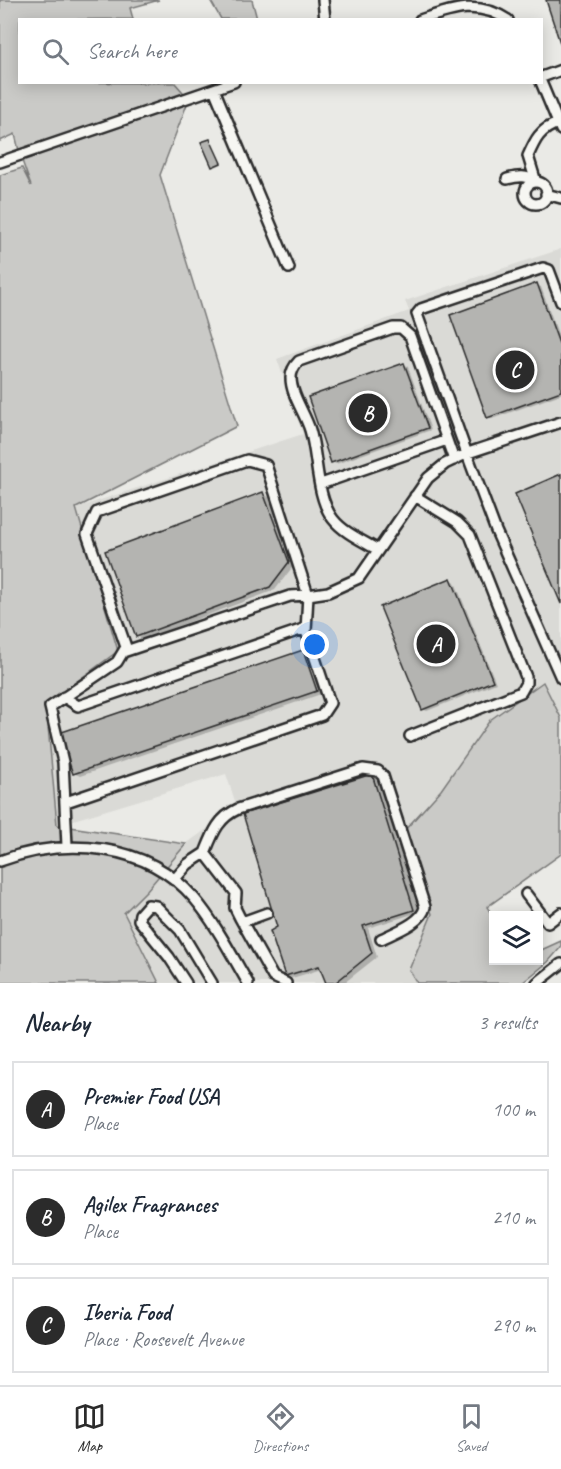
<!DOCTYPE html>
<html lang="en">
<head>
<meta charset="utf-8">
<style>
  body { margin:0; font-family:Caveat,sans-serif; background:#f2f2f3; color:#1f2937 }
  .controls { position:absolute; right:18px; bottom:18px; display:grid; overflow:hidden; border-radius:0px; box-shadow:0 3px 15px #0003 }
  .controls button { width:54px; height:54px; display:grid; place-items:center; padding:0; border:0; border-bottom:2px solid #e0e1e3; background:#fff; color:#1f2937; font:30px sans-serif }
  .you { position:absolute; left:315px; top:645px; width:21px; height:21px; margin:-15px; border:4px solid #fff; border-radius:50%; background:#1a73e8; box-shadow:0 0 0 9px #1a73e833 }
  .badge { display:grid; place-items:center; width:39px; height:39px; border-radius:50%; background:#2b2b2b; color:#fff; font-size:20px; font-weight:700 }
  .pin { position:absolute; translate:-50% -50%; border:3px solid #fff; box-shadow:0 2px 6px #0006 }
  .list { margin:0; padding:0; list-style:none }
  h2 { display:flex; justify-content:space-between; align-items:center; height:78px; margin:0; padding:0 24px; font-size:26px }
  h2 small { font-size:20px; font-weight:400; color:#747a83 }
  .list li { display:grid; grid-template-columns:39px 1fr auto; gap:18px; align-items:center; box-sizing:border-box; height:96px; margin:0 12px 12px; padding:0 12px; border:2px solid #e0e1e3; border-radius:0px }
  .list b { display:block; font-size:22px; white-space:nowrap }
  .list p { margin:0; font-size:20px; white-space:nowrap; color:#747a83 }
  .list em { font-size:20px; font-style:normal; color:#747a83 }
  .icon { flex:none; width:33px; height:33px; fill:none; stroke:currentColor; stroke-width:2; stroke-linecap:round; stroke-linejoin:round }
  .map { position:relative; flex:none; width:561px; height:983px; overflow:hidden }
  .search { position:absolute; background:#fff; box-shadow:0 3px 15px #0003; left:18px; right:18px; top:18px; height:66px; display:flex; align-items:center; gap:15px; box-sizing:border-box; padding:0 21px; border-radius:0px; color:#747a83; font-size:22px }
  .sheet { height:402px; background:#fff }
  nav { display:flex; justify-content:space-around; align-items:center; box-sizing:border-box; height:84px; border-top:2px solid #e0e1e3; background:#fff; font-size:16px; color:#747a83 }
  nav a { display:grid; justify-items:center; gap:3px }
  nav .on { color:#2b2b2b }
  .map>svg:first-child { display:block }
  .built { fill:#dadad6 }
  .green { fill:#cacac7; stroke:#7a7a79; stroke-width:1.5 }
  .shadow { fill:#0003 }
  .building { fill:#b4b4b1; stroke:#2b2b2b; stroke-width:1.5 }
  .lines { fill:none; stroke-linecap:round; stroke-linejoin:round }
  .minor-casing { stroke:#2b2b2b; stroke-width:14 }
  .minor { stroke:#f6f6f2; stroke-width:9 }
</style>
</head>
<body>
<div class="map">
<svg width="561" height="983" viewBox="0 0 561 983">
  <rect width="100%" height="100%" fill="#eaeae6"/>
  <filter id="ink" filterUnits="userSpaceOnUse"><feTurbulence type="fractalNoise" baseFrequency=".0167" numOctaves="2"/><feDisplacementMap in="SourceGraphic" scale="12" xChannelSelector="R" yChannelSelector="G"/><feConvolveMatrix kernelMatrix="1 2 1 2 8 2 1 2 1" color-interpolation-filters="sRGB"/></filter>
  <g filter="url(#ink)">
    <!-- built -->
    <path class="built" d="M 561,249 L 561,719 L 441,790 L 404,831 L 432,914 L 409,970 L 417,983 L 159,983 L 124,913 L 147,890 L 186,844 L 237,807 L 226,774 L 57,825 L 46,703 L 118,651 L 76,508 L 303,434 L 277,359 L 409,311 L 405,301 Z"/>
    <!-- green -->
    <path class="green" d="M 0,0 L 159,0 L 130,8 L 133,19 L 20,20 L 20,82 L 175,83 L 189,99 L 160,175 L 237,426 L 76,508 L 118,651 L 46,704 L 57,825 L 186,844 L 147,890 L 124,913 L 159,983 L 0,983 L 0,175 L 22,168 L 31,186 L 20,155 L 15,134 L 0,141 Z
      M 210,0 L 252,0 L 257,19 L 221,19 Z
      M 543,682 L 561,718 L 561,854 L 487,907 L 493,916 L 494,960 L 538,960 L 539,951 L 561,941 L 561,947 L 548,962 L 522,983 L 417,983 L 409,970 L 432,914 L 404,831 L 441,790 L 490,720 Z"/>
    <!-- shadow -->
    <path class="shadow" d="M 210,141 L 222,164 L 215,167 L 213,166 Z
      M 537,285 L 541,287 L 561,342 L 561,394 L 492,419 L 489,417 Z
      M 404,364 L 408,367 L 431,430 L 336,464 L 332,462 Z
      M 263,494 L 269,497 L 294,565 L 275,590 L 143,639 L 137,636 Z
      M 451,579 L 455,582 L 496,683 L 427,711 L 423,709 Z
      M 303,652 L 308,655 L 321,694 L 80,776 L 74,773 Z
      M 372,776 L 377,779 L 419,912 L 368,928 L 377,957 L 344,983 L 327,983 L 322,969 L 292,978 L 286,975 L 279,928 Z"/>
    <!-- building -->
    <path class="building" d="M 546,0 L 561,0 L 561,46 Z
      M 210,139 L 221,163 L 212,167 L 201,142 Z
      M 537,283 L 561,349 L 561,391 L 487,418 L 450,315 Z
      M 404,363 L 428,428 L 331,463 L 308,397 Z
      M 561,474 L 561,604 L 515,494 Z
      M 263,492 L 289,562 L 270,587 L 136,637 L 105,551 Z
      M 451,578 L 493,681 L 422,710 L 380,607 Z
      M 303,650 L 317,691 L 73,774 L 59,733 Z
      M 372,774 L 414,910 L 363,926 L 372,953 L 335,983 L 326,983 L 319,966 L 285,976 L 270,931 L 277,927 L 243,814 Z"/>
    <g class="lines">
      <defs>
        <path id="minor" d="M 323,0 L 325,20
          M 420,20 C 453,9 478,0 508,20
          M 542,77 L 561,70
          M 541,82 L 561,130
          M 214,89 L 289,268
          M 0,162 L 234,82
          M 507,179 C 519,176 526,175 536,182
          M 536,182 L 528,156 C 535,140 540,129 558,123
          M525 193a11 11 0 1 1 22 0a11 11 0 1 1-22 0Z
          M 546,194 L 561,198
          M 561,302 L 549,270 L 543,268 L 421,309 L 417,314 L 467,454 L 496,531 L 561,678
          M 321,484 L 447,440
          M 378,550 C 363,541 344,533 333,519 C 316,497 318,456 310,430 C 305,413 291,395 291,378 C 291,371 294,366 299,361 L 393,328 L 401,328 L 410,336 L 454,460
          M 64,697 L 78,706 L 306,628
          M 410,736 L 521,692 L 526,683 L 526,677 L 470,535 L 457,522 L 415,496
          M 66,802 L 322,715 L 330,703 L 306,631 L 308,595 L 290,596 L 123,652
          M 67,846 L 63,762 L 50,707 L 117,662 L 126,647 L 87,534 L 97,512 L 247,460 L 266,465 L 308,595 L 328,592 L 359,578 L 428,478 L 445,464 L 468,453 L 561,422
          M 205,853 C 213,833 218,818 238,809 L 363,769 L 378,771 L 383,776 L 425,907 C 422,923 395,932 381,939
          M 0,861 C 65,837 146,842 194,898 C 216,924 231,954 248,983
          M 174,880 L 188,864 L 205,853 L 236,893 L 235,908 L 240,918 L 273,977 L 286,983
          M 526,894 L 548,923 L 561,913
          M 242,922 L 267,913
          M 186,983 L 169,957 L 139,920 L 140,914 L 148,905 L 156,906 L 180,930 L 212,983
          M 537,983 L 561,964"/>
      </defs>
      <!-- minor casing -->
      <use href="#minor" class="minor-casing"/>
      <!-- minor -->
      <use href="#minor" class="minor"/>
    </g>
  </g>
</svg>
<div class="controls">
<button><svg class="icon" aria-label="layers" viewBox="0 0 24 24"><path d="M12 4l9 5-9 5-9-5zM3 14l9 5 9-5"/></svg></button>
</div>
<div class="you"></div>
<div class="pin badge" style="left:436px;top:644px">A</div>
<div class="pin badge" style="left:368px;top:413px">B</div>
<div class="pin badge" style="left:515px;top:370px">C</div>
<div class="search"><svg class="icon" aria-label="search" viewBox="0 0 24 24"><circle cx="10" cy="10" r="6"/><path d="M15 15l6 6"/></svg>Search here</div>
</div>
<section class="sheet">
<h2>Nearby<small>3 results</small></h2>
<ul class="list">
<li><span class="badge">A</span><div><b>Premier Food USA</b><p>Place</p></div><em>100 m</em></li>
<li><span class="badge">B</span><div><b>Agilex Fragrances</b><p>Place</p></div><em>210 m</em></li>
<li><span class="badge">C</span><div><b>Iberia Food</b><p>Place · Roosevelt Avenue</p></div><em>290 m</em></li>
</ul>
</section>
<nav>
<a class="on"><svg class="icon" aria-label="map" viewBox="0 0 24 24"><path d="M3 6l6-2 6 2 6-2v14l-6 2-6-2-6 2zM9 4v14M15 6v14"/></svg>Map</a>
<a><svg class="icon" aria-label="directions" viewBox="0 0 24 24"><path d="M12 3l9 9-9 9-9-9zM9 14v-3h6M13 9l2 2-2 2"/></svg>Directions</a>
<a><svg class="icon" aria-label="saved" viewBox="0 0 24 24"><path d="M7 4h10v16l-5-4-5 4z"/></svg>Saved</a>
</nav>
</body>
</html>
